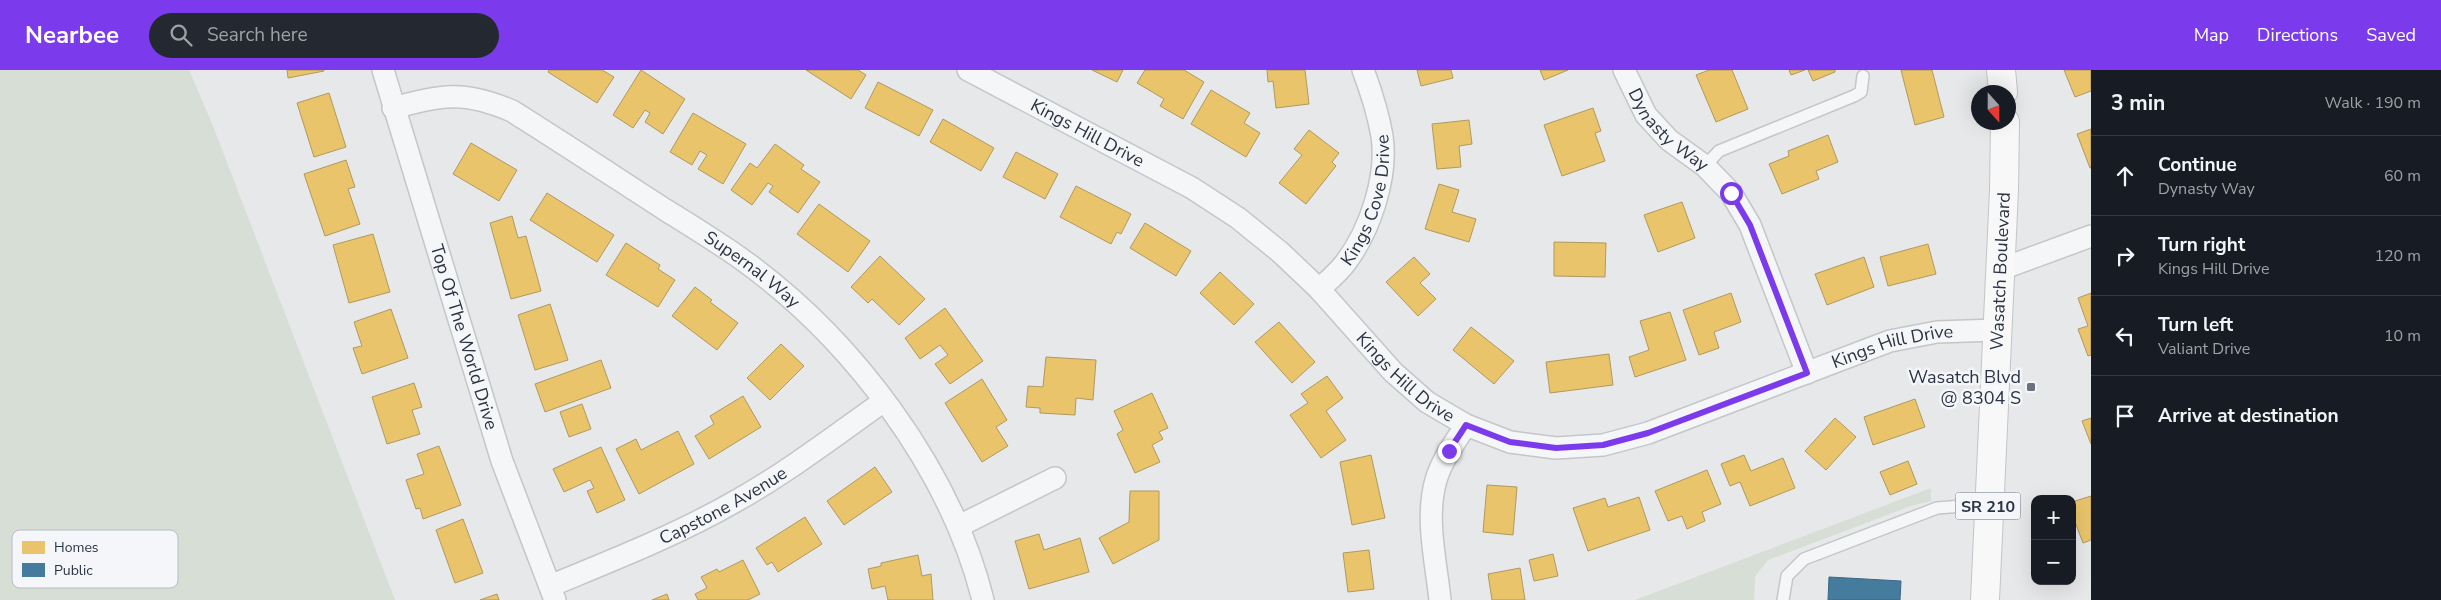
<!DOCTYPE html>
<html lang="en">
<head>
<meta charset="utf-8">
<style>
  body { margin:0; font-family:"Nunito Sans",sans-serif; background:#242831; color:#f1f3f6 }
  .controls { position:absolute; right:15px; bottom:15px; display:grid; overflow:hidden; border-radius:10px; box-shadow:0 5px 20px #0002 }
  .controls button { width:45px; height:45px; display:grid; place-items:center; padding:0; border:0; border-bottom:1px solid #363941; background:#171b24; color:#f1f3f6; font:25px sans-serif }
  .compass { position:absolute; left:1971px; top:15px; width:45px; height:45px; border-radius:50%; background:#171b24; box-shadow:0 5px 20px #0002; rotate:159deg }
  .stop { position:absolute; width:15px; height:15px; margin:-11px; border:4px solid #7c3aed; border-radius:50%; background:#fff }
  .stop.end { background:#7c3aed; border-color:#fff; box-shadow:0 1px 5px #0008 }
  .list { margin:0; padding:0; list-style:none }
  h2 { display:flex; justify-content:space-between; align-items:center; height:65px; margin:0; padding:0 20px; font-size:21px }
  h2 small { font-size:16px; font-weight:400; color:#9ea1a6 }
  .list li { display:grid; grid-template-columns:32px 1fr auto; gap:15px; align-items:center; box-sizing:border-box; height:80px; padding:0 20px; border-top:1px solid #363941 }
  .list b { display:block; font-size:19px; white-space:nowrap }
  .list p { margin:0; font-size:16px; white-space:nowrap; color:#9ea1a6 }
  .list em { font-size:16px; font-style:normal; color:#9ea1a6 }
  .icon { flex:none; width:28px; height:28px; fill:none; stroke:currentColor; stroke-width:2; stroke-linecap:round; stroke-linejoin:round }
  .map { position:relative; flex:none; width:2091px; height:530px; overflow:hidden }
  header { display:flex; align-items:center; gap:30px; box-sizing:border-box; height:70px; padding:0 25px; background:#7c3aed; color:#fff }
  header strong { font-size:24px }
  nav { display:flex; gap:28px; margin-inline-start:auto; font-size:18px }
  .search { width:350px; height:45px; background:#242831; display:flex; align-items:center; gap:12px; box-sizing:border-box; padding:0 18px; border-radius:28px; color:#9ea1a6; font-size:19px }
  main { display:flex }
  aside { flex:1; background:#171b24 }
  .map>svg:first-child { display:block }
  .green { fill:#d6ded6 }
  .homes { fill:#e9c46a; stroke:#b0995f }
  .public { fill:#457b9d; stroke:#3d6683 }
  .lines { fill:none; stroke-linecap:round; stroke-linejoin:round }
  .service-casing { stroke:#c4c6c8; stroke-width:14 }
  .minor-casing { stroke:#c4c6c8; stroke-width:24 }
  .primary-casing { stroke:#c2c5c8; stroke-width:30 }
  .service { stroke:#f5f6f7; stroke-width:11 }
  .minor { stroke:#f5f6f7; stroke-width:21 }
  .primary { stroke:#f8f8f8; stroke-width:28 }
  .route { stroke:#7c3aed; stroke-width:6 }
  .poi-dot { fill:#6c737f; stroke:#f4f6f9; stroke-width:2 }
  .labels { text-anchor:middle; stroke-width:5; stroke-linejoin:round; paint-order:stroke }
  .shield { fill:#f4f6f9; stroke:#676e7b; stroke-width:1 }
  .shield-label { font-size:16px; font-weight:bold; fill:#2b3445 }
  .street-label { font-size:18px; fill:#2b3445; stroke:#f4f6f9 }
  .poi-label { font-size:18px; fill:#2b3445; stroke:#f4f6f9; text-anchor:end }
  .key { fill:#f4f6f9; stroke:#b8bcc3; stroke-width:1 }
  .key-label { font-size:14px; fill:#2b3445 }
</style>
</head>
<body>
<header>
<strong>Nearbee</strong>
<div class="search"><svg class="icon" aria-label="search" viewBox="0 0 24 24"><circle cx="10" cy="10" r="6"/><path d="M15 15l6 6"/></svg>Search here</div>
<nav><a>Map</a><a>Directions</a><a>Saved</a></nav>
</header>
<main>
<div class="map">
<svg width="2091" height="530" viewBox="0 0 2091 530">
  <rect width="100%" height="100%" fill="#e6e8ea"/>
  <!-- green -->
  <path class="green" d="M 0,0 L 189,0 L 213,56 L 395,530 L 0,530 Z
    M 1931,418 L 1931,431 L 1911,436 L 1768,490 L 1755,506 L 1754,530 L 1635,530 Z"/>
  <!-- homes -->
  <path class="homes" d="M 287,0 L 324,0 L 324,1 L 288,8 Z
    M 549,0 L 602,0 L 614,7 L 597,33 L 548,2 Z
    M 641,0 L 685,29 L 663,64 L 645,52 L 650,43 L 645,40 L 633,58 L 613,45 Z
    M 806,0 L 858,0 L 866,5 L 851,29 Z
    M 1092,0 L 1123,0 L 1117,12 Z
    M 1145,0 L 1184,0 L 1204,12 L 1183,49 L 1160,36 L 1164,29 L 1137,13 Z
    M 1267,0 L 1305,0 L 1309,34 L 1276,38 L 1273,11 L 1268,12 Z
    M 1417,0 L 1451,0 L 1453,8 L 1421,16 Z
    M 1540,0 L 1568,0 L 1544,10 Z
    M 1709,0 L 1732,0 L 1748,39 L 1716,52 L 1696,5 Z
    M 1789,0 L 1805,0 L 1791,5 Z
    M 1808,0 L 1835,0 L 1835,2 L 1813,11 Z
    M 1901,0 L 1932,0 L 1944,47 L 1915,55 Z
    M 2064,0 L 2091,0 L 2091,21 L 2075,27 Z
    M 878,12 L 933,40 L 919,66 L 865,38 Z
    M 1211,20 L 1250,43 L 1244,53 L 1260,63 L 1246,87 L 1191,54 Z
    M 329,23 L 346,77 L 314,87 L 297,33 Z
    M 1593,38 L 1601,61 L 1595,63 L 1605,91 L 1562,106 L 1544,55 Z
    M 693,43 L 746,74 L 723,114 L 698,99 L 707,85 L 700,81 L 692,95 L 670,82 Z
    M 943,49 L 994,78 L 981,101 L 930,72 Z
    M 1469,50 L 1472,74 L 1459,76 L 1461,97 L 1437,99 L 1432,54 Z
    M 2091,59 L 2091,98 L 2090,98 L 2077,64 Z
    M 1309,60 L 1339,83 L 1332,92 L 1336,96 L 1306,134 L 1279,113 L 1302,85 L 1294,79 Z
    M 1828,65 L 1838,92 L 1816,101 L 1819,109 L 1782,124 L 1769,94 L 1789,86 L 1788,81 Z
    M 471,73 L 517,100 L 499,131 L 453,104 Z
    M 775,74 L 804,95 L 801,99 L 820,112 L 798,143 L 769,122 L 773,116 L 768,113 L 752,135 L 731,120 L 750,93 L 757,98 Z
    M 1016,82 L 1058,104 L 1045,129 L 1003,107 Z
    M 346,90 L 355,117 L 348,119 L 360,154 L 325,166 L 304,104 Z
    M 1439,114 L 1459,120 L 1452,142 L 1476,149 L 1469,172 L 1425,159 Z
    M 1076,116 L 1131,144 L 1121,164 L 1117,162 L 1111,174 L 1060,147 Z
    M 547,123 L 614,165 L 597,192 L 530,150 Z
    M 1682,132 L 1695,168 L 1658,182 L 1644,145 Z
    M 819,134 L 870,171 L 848,202 L 797,164 Z
    M 512,146 L 518,168 L 526,166 L 541,221 L 511,229 L 490,153 Z
    M 1145,153 L 1191,181 L 1176,206 L 1130,178 Z
    M 373,164 L 390,222 L 349,233 L 333,175 Z
    M 1554,172 L 1606,173 L 1605,207 L 1554,206 Z
    M 626,173 L 660,195 L 658,199 L 675,210 L 658,237 L 606,205 Z
    M 1928,174 L 1936,204 L 1888,216 L 1880,187 Z
    M 880,186 L 925,229 L 899,255 L 872,229 L 868,233 L 851,217 Z
    M 1414,187 L 1430,204 L 1420,213 L 1436,229 L 1418,246 L 1386,212 Z
    M 1864,187 L 1874,217 L 1827,235 L 1815,204 Z
    M 1220,202 L 1254,234 L 1234,255 L 1200,223 Z
    M 695,217 L 712,230 L 710,232 L 738,253 L 717,280 L 672,246 Z
    M 1731,223 L 1741,252 L 1714,262 L 1719,278 L 1699,285 L 1683,240 Z
    M 2091,223 L 2091,285 L 2088,286 L 2078,259 L 2088,256 L 2078,228 Z
    M 550,234 L 568,290 L 535,300 L 518,245 Z
    M 945,238 L 983,291 L 950,314 L 935,294 L 948,285 L 940,275 L 920,289 L 905,268 Z
    M 391,239 L 408,288 L 362,304 L 353,278 L 362,276 L 354,252 Z
    M 1670,242 L 1686,290 L 1635,307 L 1629,287 L 1649,280 L 1640,251 Z
    M 1279,252 L 1315,292 L 1292,313 L 1255,272 Z
    M 1471,257 L 1514,291 L 1494,314 L 1453,280 Z
    M 781,274 L 804,296 L 770,330 L 747,308 Z
    M 1609,284 L 1613,315 L 1550,323 L 1546,292 Z
    M 1046,287 L 1096,290 L 1093,330 L 1076,328 L 1075,345 L 1040,343 L 1040,338 L 1026,337 L 1028,316 L 1043,317 Z
    M 601,290 L 611,318 L 545,342 L 535,314 Z
    M 1327,306 L 1343,328 L 1326,341 L 1346,370 L 1321,388 L 1290,345 L 1308,333 L 1301,324 Z
    M 982,309 L 1007,350 L 996,357 L 1008,376 L 982,392 L 945,333 Z
    M 414,313 L 422,337 L 412,340 L 420,364 L 387,374 L 372,327 Z
    M 1152,323 L 1168,358 L 1159,362 L 1163,369 L 1152,375 L 1160,392 L 1135,403 L 1117,364 L 1123,360 L 1114,341 Z
    M 743,326 L 761,357 L 709,389 L 695,366 L 714,354 L 710,346 Z
    M 1915,329 L 1925,357 L 1873,375 L 1864,347 Z
    M 582,334 L 591,359 L 569,367 L 560,342 Z
    M 1835,348 L 1856,367 L 1826,400 L 1805,381 Z
    M 2091,348 L 2091,374 L 2082,351 Z
    M 678,361 L 694,394 L 639,424 L 616,379 L 636,369 L 641,380 Z
    M 439,376 L 461,435 L 423,449 L 420,438 L 416,439 L 406,410 L 424,404 L 417,384 Z
    M 601,377 L 625,430 L 597,443 L 587,421 L 594,418 L 590,410 L 564,422 L 553,399 Z
    M 1371,385 L 1385,448 L 1352,455 L 1340,392 Z
    M 1744,385 L 1751,401 L 1783,388 L 1795,418 L 1750,436 L 1740,412 L 1730,416 L 1721,394 Z
    M 1908,391 L 1917,414 L 1890,425 L 1880,402 Z
    M 875,397 L 892,422 L 844,455 L 827,431 Z
    M 1707,400 L 1721,434 L 1702,442 L 1705,451 L 1687,459 L 1682,446 L 1668,451 L 1655,421 Z
    M 1487,415 L 1517,417 L 1513,465 L 1483,462 Z
    M 1130,421 L 1159,421 L 1159,470 L 1113,494 L 1099,468 L 1129,452 Z
    M 2091,426 L 2091,470 L 2083,473 L 2072,444 L 2072,432 Z
    M 1639,427 L 1650,460 L 1588,481 L 1573,438 L 1605,428 L 1608,437 Z
    M 805,447 L 822,474 L 778,502 L 772,492 L 767,495 L 756,478 Z
    M 463,449 L 483,503 L 455,513 L 436,460 Z
    M 1039,464 L 1044,480 L 1080,468 L 1089,502 L 1029,519 L 1015,471 Z
    M 1369,480 L 1374,519 L 1348,522 L 1343,483 Z
    M 1553,484 L 1558,506 L 1534,511 L 1529,490 Z
    M 918,485 L 922,506 L 931,504 L 933,530 L 888,530 L 885,516 L 872,519 L 868,499 L 881,496 L 881,493 Z
    M 743,490 L 760,524 L 748,530 L 698,530 L 695,524 L 707,518 L 701,507 L 717,499 L 719,502 Z
    M 1520,498 L 1525,530 L 1492,530 L 1488,504 Z
    M 497,524 L 499,530 L 480,530 Z
    M 667,524 L 669,530 L 652,530 Z"/>
  <!-- public -->
  <path class="public" d="M 1829,507 L 1901,511 L 1900,530 L 1828,530 Z"/>
  <g class="lines">
    <defs>
      <path id="service" d="M 1705,96 L 1719,81 L 1854,26 L 1861,22 L 1863,6
        M 1783,530 L 1787,506 L 1804,489 L 1937,438 L 1988,434"/>
      <g id="minor">
        <path id="s1" d="M 383,0 L 502,391 L 555,530"/>
        <path id="s2" d="M 968,0 L 1192,118 L 1238,148 L 1280,182 L 1319,219 L 1393,302 L 1427,332 L 1466,355 L 1510,372 L 1556,378 L 1603,375 L 1648,363 L 1890,271 L 1937,262 L 1996,260"/>
        <path id="s3" d="M 1624,0 L 1646,45 L 1669,70 L 1705,96 L 1731,123 L 1750,155 L 1807,303"/>
        <path id="s4" d="M 393,38 C 443,25 463,20 512,41 C 563,73 613,106 664,139 C 690,155 716,171 740,188 C 851,267 950,398 983,530"/>
        <path d="M 1999,200 L 2091,166"/>
        <path id="s5" d="M 1319,219 C 1328,211 1339,202 1346,192 C 1370,160 1388,107 1382,66 C 1378,43 1371,21 1363,0"/>
        <path d="M 959,456 L 1055,408"/>
        <path id="s6" d="M 550,516 C 613,490 677,465 736,431 C 788,402 836,365 884,331"/>
        <path d="M 1440,530 C 1436,491 1425,448 1436,410 C 1442,390 1455,372 1466,355"/>
      </g>
      <g id="primary">
        <path d="M 2001,0 L 2003,22"/>
        <path id="s7" d="M 1985,530 L 2004,120 L 2005,52"/>
      </g>
    </defs>
    <!-- service casing -->
    <use href="#service" class="service-casing"/>
    <!-- minor casing -->
    <use href="#minor" class="minor-casing"/>
    <!-- primary casing -->
    <use href="#primary" class="primary-casing"/>
    <!-- service -->
    <use href="#service" class="service"/>
    <!-- minor -->
    <use href="#minor" class="minor"/>
    <!-- primary -->
    <use href="#primary" class="primary"/>
  </g>
  <g class="lines">
    <!-- route -->
    <path class="route" d="M 1449,381 L 1466,355 L 1510,372 L 1556,378 L 1603,375 L 1648,363 L 1807,303 L 1750,155 L 1731,123"/>
  </g>
  <!-- markers -->
  <rect class="poi-dot" x="2026" y="312" width="10" height="10" rx="2.5"/>
  <g class="labels">
    <!-- shield labels -->
    <rect class="shield" x="1955.5" y="422.5" width="65" height="27" rx="4"/>
    <g class="shield-label">
      <text x="1988" y="442">SR 210</text>
    </g>
    <!-- street labels -->
    <g class="street-label">
      <text dy="6" stroke="none"><textPath href="#s3" startOffset="76">Dynasty Way</textPath></text>
      <text dy="6" stroke="none"><textPath href="#s2" startOffset="135">Kings Hill Drive</textPath></text>
      <text dy="6" stroke="none"><textPath href="#s5" startOffset="105">Kings Cove Drive</textPath></text>
      <text dy="6" stroke="none"><textPath href="#s4" startOffset="410">Supernal Way</textPath></text>
      <text dy="6" stroke="none"><textPath href="#s7" startOffset="329">Wasatch Boulevard</textPath></text>
      <text dy="6" stroke="none"><textPath href="#s1" startOffset="279">Top Of The World Drive</textPath></text>
      <text dy="6" stroke="none"><textPath href="#s2" startOffset="1065">Kings Hill Drive</textPath></text>
      <text dy="6" stroke="none"><textPath href="#s2" startOffset="540">Kings Hill Drive</textPath></text>
      <text dy="6" stroke="none"><textPath href="#s6" startOffset="191">Capstone Avenue</textPath></text>
    </g>
    <!-- poi labels -->
    <g class="poi-label">
      <text x="2021" y="313">Wasatch Blvd<tspan x="2021" dy="21">@ 8304 S</tspan></text>
    </g>
  </g>
  <!-- legend -->
  <rect x="12" y="460" width="166" height="58" rx="8" class="key"/>
  <rect x="22" y="471" width="23" height="13" fill="#e9c46a"/>
  <rect x="22" y="493" width="23" height="14" fill="#457b9d"/>
  <g class="key-label">
    <text x="54" y="482">Homes</text>
    <text x="54" y="505">Public</text>
  </g>
</svg>
<div class="controls">
<button>+</button>
<button>−</button>
</div>
<svg class="compass" viewBox="-18 -18 36 36"><path d="M0-13l5 13h-10z" fill="#e53935"/><path d="M0 13l5-13h-10z" fill="#9ea1a6"/></svg>
<div class="stop" style="left:1731px;top:123px"></div>
<div class="stop end" style="left:1449px;top:381px"></div>
</div>
<aside>
<h2>3 min<small>Walk · 190 m</small></h2>
<ul class="list">
<li><svg class="icon" aria-label="ahead" viewBox="0 0 24 24"><path d="M12 20V5M6 11l6-6 6 6"/></svg><div><b>Continue</b><p>Dynasty Way</p></div><em>60 m</em></li>
<li><svg class="icon" aria-label="right" viewBox="0 0 24 24"><path d="M7 20v-9h11M14 6l5 5-5 5"/></svg><div><b>Turn right</b><p>Kings Hill Drive</p></div><em>120 m</em></li>
<li><svg class="icon" aria-label="left" viewBox="0 0 24 24"><path d="M17 20v-9H6M10 6l-5 5 5 5"/></svg><div><b>Turn left</b><p>Valiant Drive</p></div><em>10 m</em></li>
<li><svg class="icon" aria-label="arrive" viewBox="0 0 24 24"><path d="M6 21V4h12l-3 4 3 4H6"/></svg><div><b>Arrive at destination</b></div></li>
</ul>
</aside>
</main>
</body>
</html>
